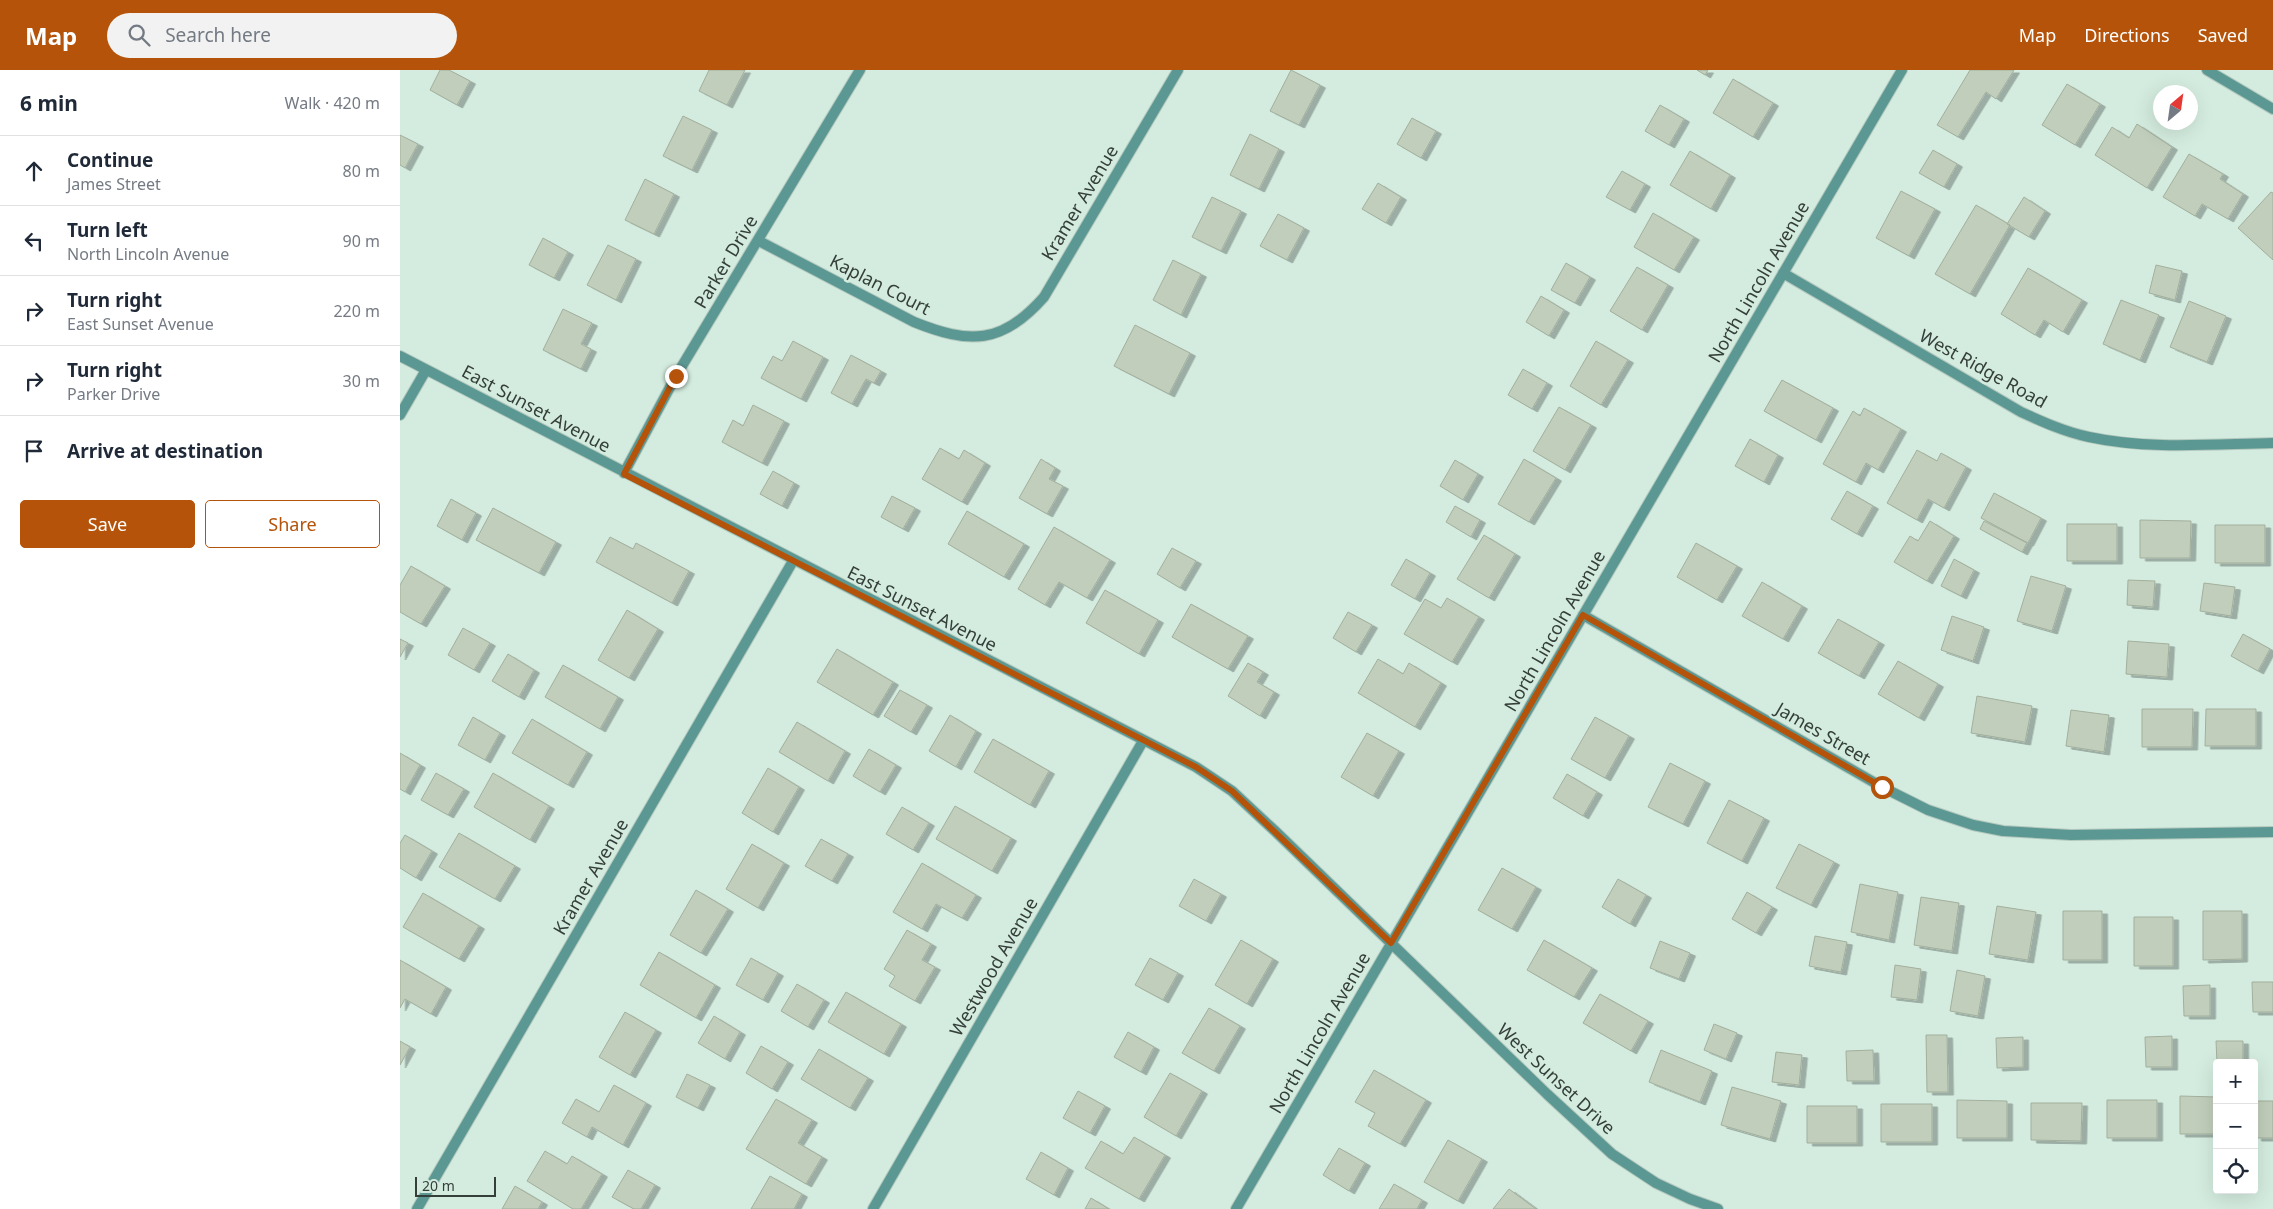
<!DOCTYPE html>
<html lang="en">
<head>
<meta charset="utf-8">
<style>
  body { margin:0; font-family:"Noto Sans",sans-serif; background:#f2f2f3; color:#1f2937 }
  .controls { position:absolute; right:15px; bottom:15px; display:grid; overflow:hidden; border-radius:5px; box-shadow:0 5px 20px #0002 }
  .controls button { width:45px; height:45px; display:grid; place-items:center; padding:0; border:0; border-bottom:1px solid #e0e1e3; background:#fff; color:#1f2937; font:25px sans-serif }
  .compass { position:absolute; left:1753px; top:15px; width:45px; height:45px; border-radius:50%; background:#fff; box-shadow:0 5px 20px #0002; rotate:29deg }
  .scale { position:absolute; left:15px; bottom:12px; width:81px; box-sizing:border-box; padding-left:5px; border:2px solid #353f3a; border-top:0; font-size:14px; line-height:18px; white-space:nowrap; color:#353f3a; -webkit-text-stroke:4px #d4ecdf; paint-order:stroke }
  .stop { position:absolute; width:15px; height:15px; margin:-11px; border:4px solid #b45309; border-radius:50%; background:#fff }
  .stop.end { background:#b45309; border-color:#fff; box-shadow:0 1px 5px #0008 }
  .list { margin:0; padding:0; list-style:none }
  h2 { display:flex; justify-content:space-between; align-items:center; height:65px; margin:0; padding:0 20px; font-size:21px }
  h2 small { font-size:16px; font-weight:400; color:#747a83 }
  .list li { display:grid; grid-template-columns:32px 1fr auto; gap:15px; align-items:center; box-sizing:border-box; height:70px; padding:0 20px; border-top:1px solid #e0e1e3 }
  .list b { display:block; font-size:19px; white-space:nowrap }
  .list p { margin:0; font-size:16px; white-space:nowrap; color:#747a83 }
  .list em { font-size:16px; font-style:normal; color:#747a83 }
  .actions { display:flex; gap:10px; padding:15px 20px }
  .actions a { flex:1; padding:11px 0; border:1px solid #b45309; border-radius:5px; text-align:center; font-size:18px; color:#b45309 }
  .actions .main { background:#b45309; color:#fff }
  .icon { flex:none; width:28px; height:28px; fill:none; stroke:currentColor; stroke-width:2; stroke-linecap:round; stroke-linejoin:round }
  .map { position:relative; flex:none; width:1873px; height:1139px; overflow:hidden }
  header { display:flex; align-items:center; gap:30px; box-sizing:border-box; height:70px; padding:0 25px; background:#b45309; color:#fff }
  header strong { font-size:24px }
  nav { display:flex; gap:28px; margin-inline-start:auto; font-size:18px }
  .search { width:350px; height:45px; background:#f2f2f3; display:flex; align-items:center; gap:12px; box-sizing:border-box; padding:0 18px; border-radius:28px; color:#747a83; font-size:19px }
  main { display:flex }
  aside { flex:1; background:#fff }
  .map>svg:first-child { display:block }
  .building { fill:#c0cebb; stroke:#a2af9c; filter:url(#shadow) }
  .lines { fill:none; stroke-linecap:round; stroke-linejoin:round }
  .minor-casing { stroke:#b4c9be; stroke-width:12 }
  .minor { stroke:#5c9893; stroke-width:10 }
  .route { stroke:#b45309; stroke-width:6 }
  .labels { text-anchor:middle; stroke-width:5; stroke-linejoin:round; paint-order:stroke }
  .street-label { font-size:18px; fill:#353f3a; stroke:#d4ecdf }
</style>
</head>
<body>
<header>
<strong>Map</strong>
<div class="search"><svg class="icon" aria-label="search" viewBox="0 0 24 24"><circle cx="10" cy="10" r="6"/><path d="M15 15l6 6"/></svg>Search here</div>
<nav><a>Map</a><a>Directions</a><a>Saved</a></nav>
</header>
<main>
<aside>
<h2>6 min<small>Walk · 420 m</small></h2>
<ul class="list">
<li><svg class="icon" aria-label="ahead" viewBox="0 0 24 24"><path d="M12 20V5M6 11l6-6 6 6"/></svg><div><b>Continue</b><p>James Street</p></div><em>80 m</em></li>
<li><svg class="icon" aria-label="left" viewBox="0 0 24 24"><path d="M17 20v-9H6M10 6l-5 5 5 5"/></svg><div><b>Turn left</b><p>North Lincoln Avenue</p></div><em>90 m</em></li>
<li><svg class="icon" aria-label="right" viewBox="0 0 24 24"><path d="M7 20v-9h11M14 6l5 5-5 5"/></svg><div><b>Turn right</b><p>East Sunset Avenue</p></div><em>220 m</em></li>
<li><svg class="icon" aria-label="right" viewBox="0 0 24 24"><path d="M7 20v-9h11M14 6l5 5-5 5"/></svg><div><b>Turn right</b><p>Parker Drive</p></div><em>30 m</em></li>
<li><svg class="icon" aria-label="arrive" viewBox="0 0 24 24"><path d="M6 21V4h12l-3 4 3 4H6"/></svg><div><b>Arrive at destination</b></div></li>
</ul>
<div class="actions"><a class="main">Save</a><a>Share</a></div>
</aside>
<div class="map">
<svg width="1873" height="1139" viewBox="0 0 1873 1139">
  <defs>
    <filter id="shadow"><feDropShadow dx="5.5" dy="3" stdDeviation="0" flood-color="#0004"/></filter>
  </defs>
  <rect width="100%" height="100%" fill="#d4ecdf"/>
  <!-- building -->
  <path class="building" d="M 40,0 L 49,0 L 70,11 L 57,35 L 30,20 Z
    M 309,0 L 345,0 L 327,35 L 299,21 Z
    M 891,0 L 920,15 L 899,55 L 870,41 Z
    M 1297,0 L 1308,0 L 1305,5 Z
    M 1570,0 L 1614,0 L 1596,29 L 1586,22 L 1558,67 L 1537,55 Z
    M 1333,9 L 1373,33 L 1353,67 L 1313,43 Z
    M 1667,14 L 1700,34 L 1675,75 L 1642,55 Z
    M 1260,35 L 1284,49 L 1269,75 L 1245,61 Z
    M 283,46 L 312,60 L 292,100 L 263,86 Z
    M 1012,48 L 1036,61 L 1021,88 L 997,74 Z
    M 1737,54 L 1772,77 L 1747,118 L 1695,85 L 1712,57 L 1729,68 Z
    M 850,64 L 879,79 L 859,119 L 830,105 Z
    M 0,65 L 18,74 L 5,98 L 0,95 Z
    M 1533,80 L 1557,94 L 1544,117 L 1519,103 Z
    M 1290,81 L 1330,105 L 1311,139 L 1270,115 Z
    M 1789,84 L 1823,104 L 1820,109 L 1843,124 L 1828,149 L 1802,134 L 1795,146 L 1763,127 Z
    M 1222,101 L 1245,114 L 1230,140 L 1206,127 Z
    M 245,109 L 274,124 L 254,164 L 225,150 Z
    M 978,113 L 1001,127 L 986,153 L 962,139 Z
    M 1501,121 L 1535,139 L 1509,186 L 1476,168 Z
    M 1871,122 L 1873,123 L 1873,190 L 1838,158 Z
    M 812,127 L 841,141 L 821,181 L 792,167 Z
    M 1624,127 L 1645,141 L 1629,167 L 1607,154 Z
    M 1576,135 L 1610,155 L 1570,224 L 1535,204 Z
    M 1253,143 L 1294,167 L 1274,200 L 1234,177 Z
    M 878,144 L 904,158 L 887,190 L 860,176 Z
    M 143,168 L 168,182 L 154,208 L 129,195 Z
    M 208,175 L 236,189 L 216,230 L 187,215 Z
    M 773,190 L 801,204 L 781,245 L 753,230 Z
    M 1166,193 L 1190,207 L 1175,233 L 1151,220 Z
    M 1756,195 L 1782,201 L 1775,230 L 1749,223 Z
    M 1237,197 L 1268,215 L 1242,260 L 1210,241 Z
    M 1628,198 L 1682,230 L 1663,262 L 1644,250 L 1635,265 L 1601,244 Z
    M 1141,226 L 1164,240 L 1149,266 L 1126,252 Z
    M 1721,230 L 1759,245 L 1740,290 L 1703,274 Z
    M 1789,231 L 1826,246 L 1807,292 L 1770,277 Z
    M 163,239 L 192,253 L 181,274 L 191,279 L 181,299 L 143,280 Z
    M 735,255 L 790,283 L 769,324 L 714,296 Z
    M 393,271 L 423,287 L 401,329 L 361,308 L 373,286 L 382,291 Z
    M 1196,271 L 1228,290 L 1201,335 L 1170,316 Z
    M 451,285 L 481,301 L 474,313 L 466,309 L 452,334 L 431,323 Z
    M 1123,299 L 1147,313 L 1132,339 L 1108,325 Z
    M 1382,310 L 1433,338 L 1416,370 L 1364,341 Z
    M 353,335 L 384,351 L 362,393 L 322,372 L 333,350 L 343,356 Z
    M 1159,337 L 1191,355 L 1165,400 L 1133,381 Z
    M 1464,338 L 1501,359 L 1478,400 L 1466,393 L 1456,412 L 1423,394 L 1453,341 L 1460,346 Z
    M 1350,369 L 1378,385 L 1364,412 L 1335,396 Z
    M 540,378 L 559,389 L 564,380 L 585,393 L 562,432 L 522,409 Z
    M 1517,380 L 1537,391 L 1541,383 L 1566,397 L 1544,438 L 1528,429 L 1517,450 L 1487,433 Z
    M 641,389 L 655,398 L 649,409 L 663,416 L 647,444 L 619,428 Z
    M 1124,389 L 1156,408 L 1129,452 L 1098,434 Z
    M 1055,390 L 1078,404 L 1063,430 L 1040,416 Z
    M 373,401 L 394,413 L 382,436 L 360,424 Z
    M 1447,421 L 1473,436 L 1457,464 L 1431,449 Z
    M 1594,423 L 1641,448 L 1628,473 L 1581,448 Z
    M 492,426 L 515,438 L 503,459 L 481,447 Z
    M 51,429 L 76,443 L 62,470 L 37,456 Z
    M 1055,436 L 1080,450 L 1071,467 L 1046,452 Z
    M 93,438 L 156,472 L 139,503 L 76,470 Z
    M 567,441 L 624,474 L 604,507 L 548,474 Z
    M 1740,450 L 1791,451 L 1790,488 L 1740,488 Z
    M 1530,451 L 1554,466 L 1527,511 L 1494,492 L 1510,466 L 1518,471 Z
    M 1584,451 L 1627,473 L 1622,482 L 1580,459 Z
    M 1667,454 L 1717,454 L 1717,491 L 1667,491 Z
    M 1815,455 L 1865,455 L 1865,493 L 1815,493 Z
    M 654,457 L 710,490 L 687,528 L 659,512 L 645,535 L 618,519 Z
    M 1084,465 L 1115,484 L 1089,528 L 1057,509 Z
    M 210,467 L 233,479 L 236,473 L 289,501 L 272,533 L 196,492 Z
    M 1296,473 L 1337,496 L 1317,530 L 1277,507 Z
    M 772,478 L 796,491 L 780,518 L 757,504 Z
    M 1006,489 L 1030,503 L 1015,529 L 991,515 Z
    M 1554,489 L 1574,500 L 1561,526 L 1541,516 Z
    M 11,496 L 45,516 L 21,554 L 0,542 L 0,515 Z
    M 1631,506 L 1666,516 L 1652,561 L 1617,551 Z
    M 1728,510 L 1755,511 L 1753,537 L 1727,535 Z
    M 1362,512 L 1402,536 L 1383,569 L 1342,546 Z
    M 1804,513 L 1835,517 L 1831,546 L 1800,541 Z
    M 705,520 L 758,550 L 739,584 L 686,553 Z
    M 1047,528 L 1079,547 L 1052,592 L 1004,564 L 1025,529 L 1041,538 Z
    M 791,534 L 848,566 L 828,599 L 772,567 Z
    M 227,540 L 258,559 L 229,608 L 198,590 Z
    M 948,542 L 972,555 L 956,582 L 933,568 Z
    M 1552,546 L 1584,557 L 1573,591 L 1541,580 Z
    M 1438,549 L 1479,572 L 1459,606 L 1418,583 Z
    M 63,558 L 90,573 L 74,600 L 48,585 Z
    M 1843,564 L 1870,579 L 1858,601 L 1831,586 Z
    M 0,569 L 8,573 L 0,587 Z
    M 1728,571 L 1769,574 L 1767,607 L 1726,604 Z
    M 437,579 L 493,612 L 473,645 L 417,612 Z
    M 108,584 L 134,600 L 119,627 L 92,611 Z
    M 978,589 L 1003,604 L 1009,593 L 1041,613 L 1015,657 L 958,623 Z
    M 1498,591 L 1538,614 L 1519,648 L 1478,624 Z
    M 848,593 L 863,602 L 857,612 L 874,622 L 860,646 L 828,626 Z
    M 163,595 L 218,627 L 200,659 L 145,627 Z
    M 500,620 L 527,635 L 511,662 L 484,646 Z
    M 1577,626 L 1632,636 L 1625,672 L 1571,663 Z
    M 1742,639 L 1793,639 L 1792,677 L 1742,677 Z
    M 1806,639 L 1856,639 L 1856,676 L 1805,676 Z
    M 1671,640 L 1709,645 L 1704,682 L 1666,676 Z
    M 550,645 L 576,661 L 556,697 L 529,681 Z
    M 73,647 L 100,663 L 85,690 L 58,675 Z
    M 1195,647 L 1229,666 L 1205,708 L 1171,689 Z
    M 132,649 L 187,682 L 168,715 L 112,683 Z
    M 397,652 L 445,681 L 428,711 L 379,682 Z
    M 967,663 L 999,681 L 973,726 L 941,707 Z
    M 593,669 L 649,701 L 630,735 L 574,702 Z
    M 469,679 L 496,695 L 480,722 L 453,706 Z
    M 0,683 L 20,695 L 5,722 L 0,719 Z
    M 1270,693 L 1305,711 L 1283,754 L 1248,737 Z
    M 368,698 L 399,717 L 373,762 L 342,743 Z
    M 36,703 L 64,719 L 48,745 L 21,730 Z
    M 93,703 L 149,736 L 130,770 L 74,737 Z
    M 1167,704 L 1197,722 L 1183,746 L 1153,728 Z
    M 1329,730 L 1364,748 L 1342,791 L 1307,773 Z
    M 555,736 L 611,768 L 592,801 L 536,769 Z
    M 502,737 L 529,753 L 513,780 L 486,764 Z
    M 59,763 L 115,796 L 95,829 L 39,797 Z
    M 5,765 L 32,781 L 16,808 L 0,798 L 0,773 Z
    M 421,769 L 448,784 L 432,811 L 405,796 Z
    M 352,774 L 384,793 L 358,838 L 326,819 Z
    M 1399,774 L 1434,792 L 1411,835 L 1376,818 Z
    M 522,793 L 576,825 L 562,848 L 536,834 L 522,859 L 493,842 Z
    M 1102,798 L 1136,817 L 1112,859 L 1078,840 Z
    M 794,809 L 821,824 L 806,851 L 779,836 Z
    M 1218,809 L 1246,825 L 1230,854 L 1202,837 Z
    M 1460,814 L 1498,822 L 1489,870 L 1451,862 Z
    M 296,820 L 328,839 L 301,883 L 270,865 Z
    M 1347,822 L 1372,837 L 1356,863 L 1332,849 Z
    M 23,823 L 79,856 L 59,889 L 3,857 Z
    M 1521,827 L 1559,833 L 1552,881 L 1514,875 Z
    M 1597,836 L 1636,842 L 1628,890 L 1589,884 Z
    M 1663,841 L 1702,841 L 1702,890 L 1663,890 Z
    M 1803,841 L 1842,841 L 1842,889 L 1803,890 Z
    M 1734,847 L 1773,847 L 1773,896 L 1734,896 Z
    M 507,860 L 531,874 L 522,890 L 535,897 L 515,931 L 489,916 L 495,906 L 484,899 Z
    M 1415,866 L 1447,872 L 1441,902 L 1409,896 Z
    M 841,870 L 873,889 L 847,934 L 815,915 Z
    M 1144,870 L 1192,898 L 1174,927 L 1127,900 Z
    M 1260,871 L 1290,883 L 1279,909 L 1250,898 Z
    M 259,882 L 315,915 L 296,948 L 240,915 Z
    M 351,888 L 378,903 L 363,930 L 336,915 Z
    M 750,888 L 778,903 L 763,930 L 735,915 Z
    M 0,890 L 46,917 L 31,944 L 5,929 L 0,938 Z
    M 1495,895 L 1521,899 L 1517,930 L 1491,927 Z
    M 1557,900 L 1585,906 L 1578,946 L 1550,941 Z
    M 1852,912 L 1873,912 L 1873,942 L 1853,942 Z
    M 397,914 L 424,930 L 408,957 L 381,941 Z
    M 1810,915 L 1810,946 L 1784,946 L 1783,916 Z
    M 446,922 L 501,954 L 484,984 L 428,952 Z
    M 1200,924 L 1248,951 L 1231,981 L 1183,953 Z
    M 809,938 L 840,956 L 814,1001 L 782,983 Z
    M 225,942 L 256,960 L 230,1005 L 199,987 Z
    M 314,946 L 340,962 L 325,989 L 298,973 Z
    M 1314,954 L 1337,963 L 1326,989 L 1304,980 Z
    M 728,962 L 754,977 L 741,1002 L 714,987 Z
    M 1526,965 L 1547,965 L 1548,1022 L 1527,1022 Z
    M 1772,966 L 1772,997 L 1746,997 L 1745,967 Z
    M 1623,967 L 1623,997 L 1597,998 L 1596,968 Z
    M 0,971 L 10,977 L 0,995 Z
    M 1816,971 L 1843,971 L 1843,993 L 1817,993 Z
    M 361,976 L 388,992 L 372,1019 L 346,1003 Z
    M 419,979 L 468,1008 L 450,1038 L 401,1009 Z
    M 1261,980 L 1312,1001 L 1300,1032 L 1249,1012 Z
    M 1473,980 L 1474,1011 L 1447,1011 L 1446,981 Z
    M 1376,982 L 1402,985 L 1399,1015 L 1372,1012 Z
    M 974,1000 L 1026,1030 L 1000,1074 L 968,1056 L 975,1043 L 955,1032 Z
    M 770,1003 L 802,1021 L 776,1066 L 744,1047 Z
    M 287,1004 L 310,1015 L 298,1038 L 276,1027 Z
    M 214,1015 L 246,1033 L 223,1075 L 192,1057 L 187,1067 L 162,1053 L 176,1029 L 199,1042 Z
    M 1332,1017 L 1381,1031 L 1370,1069 L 1321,1055 Z
    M 678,1021 L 705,1036 L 690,1063 L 663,1048 Z
    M 1780,1026 L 1817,1027 L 1817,1064 L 1780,1064 Z
    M 376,1029 L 412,1050 L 398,1073 L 422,1087 L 406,1114 L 346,1079 Z
    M 1557,1030 L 1607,1031 L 1607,1068 L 1557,1068 Z
    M 1707,1030 L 1757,1030 L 1757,1068 L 1707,1068 Z
    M 1856,1031 L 1873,1031 L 1873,1068 L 1856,1068 Z
    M 1631,1033 L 1682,1033 L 1681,1071 L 1631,1070 Z
    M 1481,1034 L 1532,1034 L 1532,1072 L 1481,1072 Z
    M 1407,1036 L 1457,1036 L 1457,1073 L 1407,1073 Z
    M 734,1067 L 765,1085 L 739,1129 L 685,1098 L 701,1071 L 723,1084 Z
    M 1048,1070 L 1082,1089 L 1058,1131 L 1024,1112 Z
    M 939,1078 L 965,1093 L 949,1121 L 923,1105 Z
    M 145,1081 L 167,1094 L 172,1086 L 202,1104 L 181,1139 L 173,1139 L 127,1111 Z
    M 641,1082 L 668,1098 L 654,1125 L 626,1109 Z
    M 228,1100 L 255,1115 L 241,1139 L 234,1139 L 212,1127 Z
    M 370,1106 L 402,1124 L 394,1139 L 351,1139 Z
    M 994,1114 L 1022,1130 L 1017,1139 L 979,1139 Z
    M 115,1116 L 142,1132 L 138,1139 L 102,1139 Z
    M 1109,1119 L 1136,1139 L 1093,1139 Z
    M 691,1128 L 709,1139 L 685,1139 Z"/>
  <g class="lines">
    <defs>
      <path id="minor" d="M 1807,0 L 1873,39
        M 359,171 L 514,252 C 569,274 602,275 644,227 L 778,0
        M 1383,203 L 1621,342 C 1643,352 1665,362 1689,367 C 1749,380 1813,374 1873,373
        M 0,286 L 796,697 L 832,721 L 875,761 L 1147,1024 L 1212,1084 L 1256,1113 L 1290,1129 L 1318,1139
        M 0,345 L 26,300
        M 224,403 L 276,306 L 460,0
        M 1183,545 L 1482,717 L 1528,740 L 1573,755 L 1603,761 L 1671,765 L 1873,762
        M 17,1139 L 393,491
        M 473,1139 L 743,671
        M 836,1139 L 1502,0"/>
    </defs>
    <!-- minor casing -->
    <use href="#minor" class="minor-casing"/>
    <!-- minor -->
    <use href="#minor" class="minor"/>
  </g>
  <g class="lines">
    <!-- route -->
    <path class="route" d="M 276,306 L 224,404 L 796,697 L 832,721 L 991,873 L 1183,545 L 1482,717"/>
  </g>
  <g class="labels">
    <!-- street labels -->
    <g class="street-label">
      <text transform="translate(680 133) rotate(-59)" y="6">Kramer Avenue</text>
      <text transform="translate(326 192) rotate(-59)" y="6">Parker Drive</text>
      <text transform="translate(1359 212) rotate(-60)" y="6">North Lincoln Avenue</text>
      <text transform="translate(480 215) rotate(27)" y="6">Kaplan Court</text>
      <text transform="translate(1583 299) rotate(29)" y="6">West Ridge Road</text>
      <text transform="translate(136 339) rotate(28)" y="6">East Sunset Avenue</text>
      <text transform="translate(522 539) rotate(27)" y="6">East Sunset Avenue</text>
      <text transform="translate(1155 561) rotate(-60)" y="6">North Lincoln Avenue</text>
      <text transform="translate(1423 664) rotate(30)" y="6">James Street</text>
      <text transform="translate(191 807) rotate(-60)" y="6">Kramer Avenue</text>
      <text transform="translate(594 897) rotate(-60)" y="6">Westwood Avenue</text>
      <text transform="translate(920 963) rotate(-60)" y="6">North Lincoln Avenue</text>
      <text transform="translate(1156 1009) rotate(43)" y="6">West Sunset Drive</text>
    </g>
  </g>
</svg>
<div class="controls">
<button>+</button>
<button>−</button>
<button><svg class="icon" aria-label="locate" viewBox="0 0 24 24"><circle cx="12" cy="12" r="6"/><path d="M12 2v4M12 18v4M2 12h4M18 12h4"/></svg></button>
</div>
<svg class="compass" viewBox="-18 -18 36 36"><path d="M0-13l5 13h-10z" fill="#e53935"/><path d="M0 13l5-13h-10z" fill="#747a83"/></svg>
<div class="scale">20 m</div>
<div class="stop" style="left:1482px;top:717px"></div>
<div class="stop end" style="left:276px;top:306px"></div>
</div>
</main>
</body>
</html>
